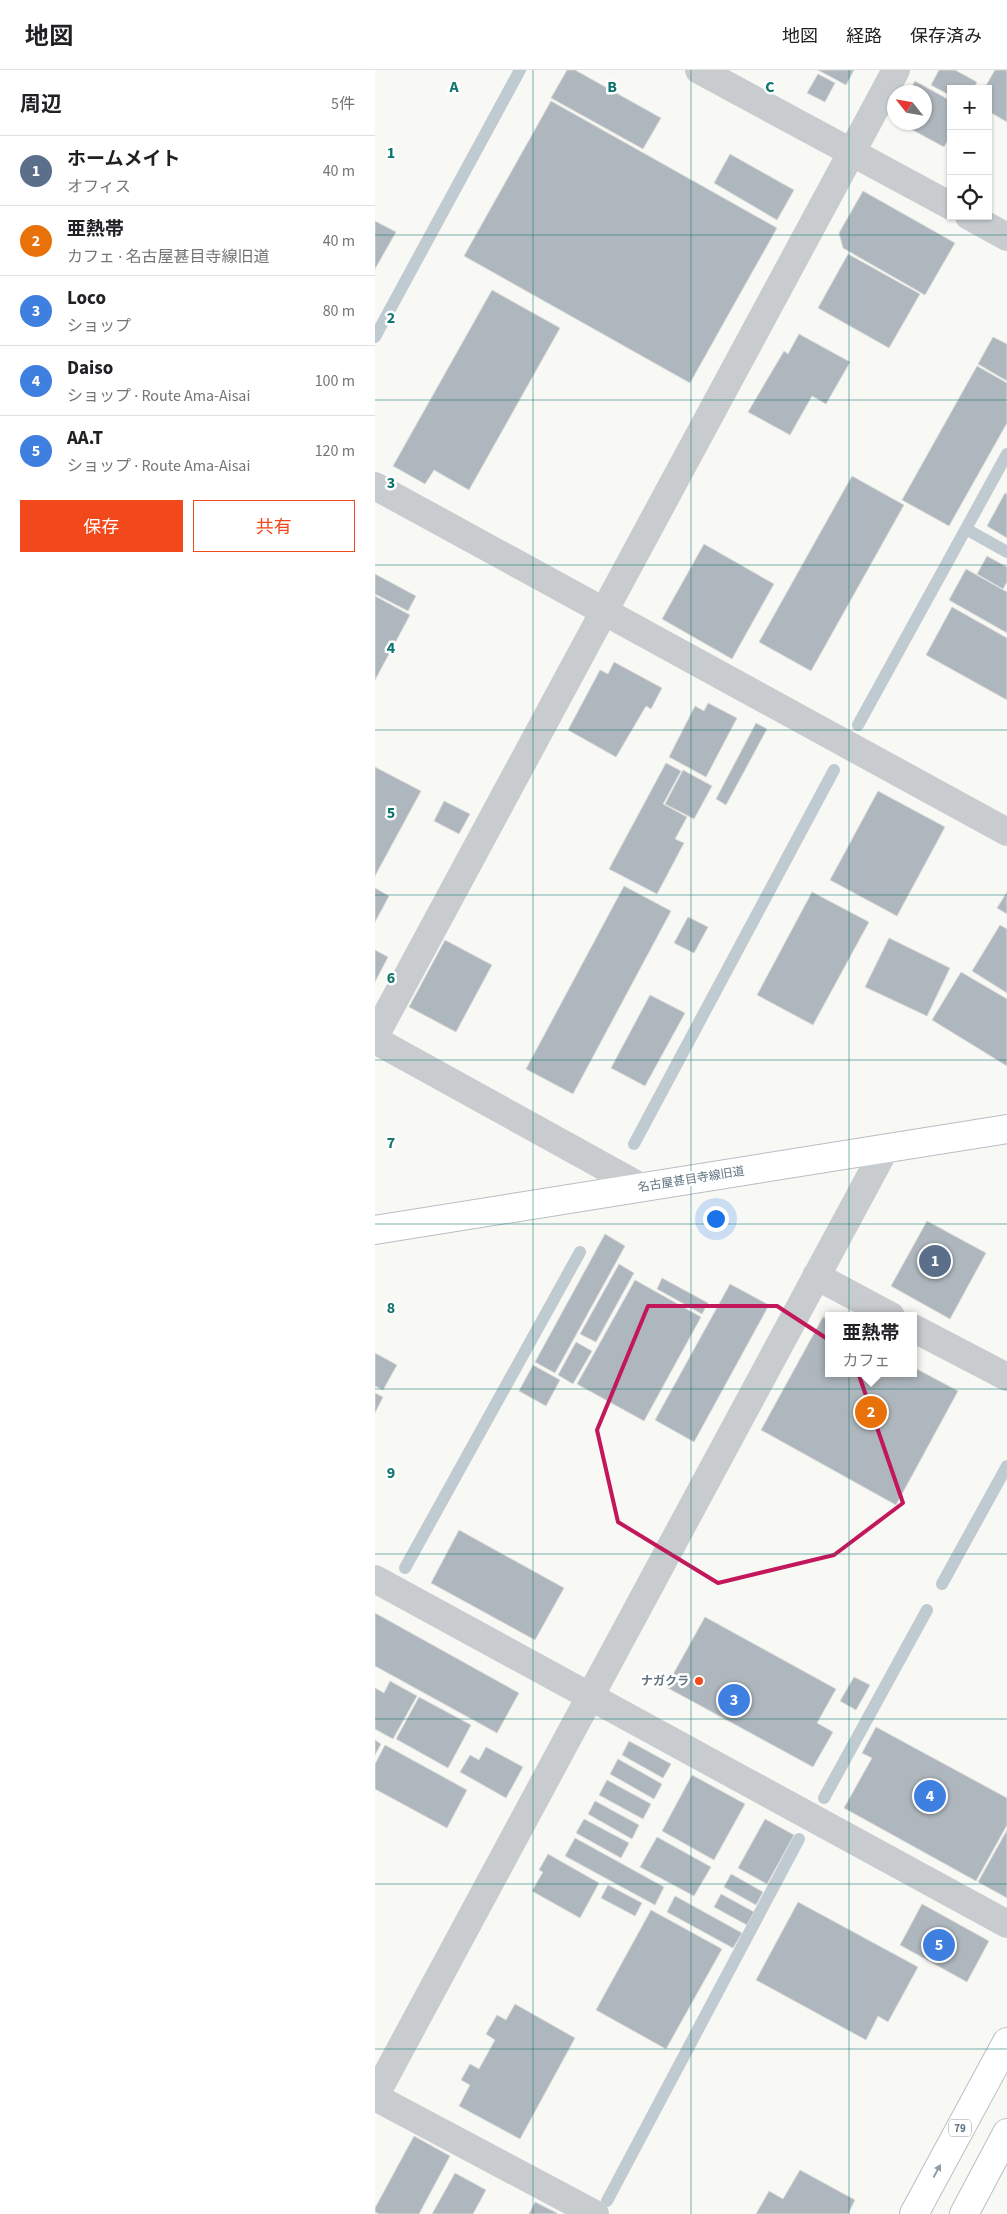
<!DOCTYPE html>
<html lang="ja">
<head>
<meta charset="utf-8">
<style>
  body { margin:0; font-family:"Source Sans 3","Noto Sans JP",sans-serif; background:#f6f6f6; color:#202124 }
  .controls { position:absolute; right:15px; top:15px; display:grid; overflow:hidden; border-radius:0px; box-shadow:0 1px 4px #0004 }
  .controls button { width:45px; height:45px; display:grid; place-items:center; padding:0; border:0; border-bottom:1px solid #e0e0e0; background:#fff; color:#202124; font:25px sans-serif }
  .compass { position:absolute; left:512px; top:15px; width:45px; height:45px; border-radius:50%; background:#fff; box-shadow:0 1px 4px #0004; rotate:301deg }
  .you { position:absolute; left:340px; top:1148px; width:18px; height:18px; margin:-12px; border:4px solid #fff; border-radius:50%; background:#1a73e8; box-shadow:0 0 0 8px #1a73e833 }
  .badge { display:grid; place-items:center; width:32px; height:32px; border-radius:50%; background:#f2491c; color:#fff; font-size:16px; font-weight:700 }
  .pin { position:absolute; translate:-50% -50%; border:2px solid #fff; box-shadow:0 1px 5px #0006 }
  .popup { position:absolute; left:450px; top:1242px; width:92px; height:65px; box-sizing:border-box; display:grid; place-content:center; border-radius:0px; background:#fff; filter:drop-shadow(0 1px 4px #0005); font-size:16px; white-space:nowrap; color:#757577 }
  .popup b { font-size:19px; color:#202124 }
  .popup::after { content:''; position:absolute; left:50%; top:100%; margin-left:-10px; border:10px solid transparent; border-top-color:#fff }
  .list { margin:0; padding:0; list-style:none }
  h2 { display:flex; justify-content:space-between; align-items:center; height:65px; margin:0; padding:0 20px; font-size:21px }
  h2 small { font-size:16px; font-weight:400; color:#757577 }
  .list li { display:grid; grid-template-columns:32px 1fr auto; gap:15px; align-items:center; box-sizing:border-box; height:70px; padding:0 20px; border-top:1px solid #e0e0e0 }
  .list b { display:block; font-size:19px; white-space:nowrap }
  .list p { margin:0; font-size:16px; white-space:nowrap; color:#757577 }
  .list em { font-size:16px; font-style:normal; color:#757577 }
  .actions { display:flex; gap:10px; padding:15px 20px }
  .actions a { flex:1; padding:11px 0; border:1px solid #f2491c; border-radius:0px; text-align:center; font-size:18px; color:#f2491c }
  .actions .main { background:#f2491c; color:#fff }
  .icon { flex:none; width:28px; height:28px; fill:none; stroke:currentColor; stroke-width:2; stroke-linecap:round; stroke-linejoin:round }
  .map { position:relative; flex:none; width:632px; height:2144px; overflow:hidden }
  header { display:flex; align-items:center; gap:30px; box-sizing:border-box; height:70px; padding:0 25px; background:#fff; border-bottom:1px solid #e0e0e0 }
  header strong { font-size:24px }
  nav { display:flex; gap:28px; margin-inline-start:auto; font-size:18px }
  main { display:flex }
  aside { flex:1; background:#fff }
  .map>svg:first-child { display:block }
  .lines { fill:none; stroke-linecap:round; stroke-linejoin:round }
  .stream { stroke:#bfcbd0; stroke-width:12 }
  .building { fill:#aeb7bd; stroke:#dadad8 }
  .secondary-casing { stroke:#b8bec2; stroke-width:30 }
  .primary-casing { stroke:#bbbfc3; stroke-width:30 }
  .street { stroke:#c8cccf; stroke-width:28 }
  .secondary { stroke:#fff; stroke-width:28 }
  .primary { stroke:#fff; stroke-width:28 }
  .oneway { fill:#909ea8 }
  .marked { fill:none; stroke:#c2185b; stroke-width:4; stroke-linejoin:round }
  .grid { fill:none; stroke:#0f766e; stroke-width:1; stroke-opacity:0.55 }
  .poi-dot { fill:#f2491c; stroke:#fff; stroke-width:2 }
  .labels { text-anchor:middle; stroke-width:5; stroke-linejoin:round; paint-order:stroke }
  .shield { fill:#fff; stroke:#909ea8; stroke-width:1 }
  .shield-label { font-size:11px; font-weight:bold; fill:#617583 }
  .street-label { font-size:12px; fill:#617583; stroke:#fff }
  .poi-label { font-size:12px; font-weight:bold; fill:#617583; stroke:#fff; text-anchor:end }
  .grid-label { font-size:16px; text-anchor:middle; font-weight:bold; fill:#0f766e; stroke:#fff; stroke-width:5; stroke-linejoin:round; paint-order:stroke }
</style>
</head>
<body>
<header>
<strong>地図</strong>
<nav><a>地図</a><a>経路</a><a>保存済み</a></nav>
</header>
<main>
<aside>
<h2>周辺<small>5件</small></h2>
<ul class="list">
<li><span class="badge" style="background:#5c6f8a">1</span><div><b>ホームメイト</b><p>オフィス</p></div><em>40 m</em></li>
<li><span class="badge" style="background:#e8710a">2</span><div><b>亜熱帯</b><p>カフェ · 名古屋甚目寺線旧道</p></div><em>40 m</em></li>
<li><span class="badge" style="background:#3f7fe0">3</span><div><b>Loco</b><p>ショップ</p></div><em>80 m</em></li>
<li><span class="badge" style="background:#3f7fe0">4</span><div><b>Daiso</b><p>ショップ · Route Ama-Aisai</p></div><em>100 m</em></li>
<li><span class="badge" style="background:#3f7fe0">5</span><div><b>AA.T</b><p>ショップ · Route Ama-Aisai</p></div><em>120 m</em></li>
</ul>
<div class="actions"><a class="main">保存</a><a>共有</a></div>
</aside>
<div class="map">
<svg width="632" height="2144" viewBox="0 0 632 2144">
  <rect width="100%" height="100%" fill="#f8f8f5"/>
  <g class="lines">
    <!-- stream -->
    <path class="stream" d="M 0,267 L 145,0
      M 591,459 L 632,482
      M 483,655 L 632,384
      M 259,1074 L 459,700
      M 30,1498 L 205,1182
      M 567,1514 L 632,1396
      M 449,1728 L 552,1540
      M 232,2131 L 424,1769"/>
  </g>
  <!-- building -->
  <path class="building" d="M 192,0 L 200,0 L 286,48 L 268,79 L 176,28 Z
    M 443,0 L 479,0 L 471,15 Z
    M 564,0 L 580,0 L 602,12 L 598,19 L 576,19 L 576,26 L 556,15 Z
    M 620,0 L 632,0 L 632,52 L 613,41 L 613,19 L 609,19 Z
    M 443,4 L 460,13 L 450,32 L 432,23 Z
    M 540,11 L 576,31 L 576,64 L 569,77 L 523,52 L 550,52 L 550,22 L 534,22 Z
    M 176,31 L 402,158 L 315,313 L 89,186 Z
    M 355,84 L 419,120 L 402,150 L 339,113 Z
    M 488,121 L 580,173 L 550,225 L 468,178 L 464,163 Z
    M 0,151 L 21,162 L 0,199 Z
    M 473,184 L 545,224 L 514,278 L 443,238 Z
    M 117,220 L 185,258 L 94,420 L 59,400 L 50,414 L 18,396 Z
    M 424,264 L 475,292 L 451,334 L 437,326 L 415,365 L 373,342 L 409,281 L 413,284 Z
    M 618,267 L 632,274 L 632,311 L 603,294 Z
    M 602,296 L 632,313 L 632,353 L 574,456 L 527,430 Z
    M 477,406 L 529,435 L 436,601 L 384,572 Z
    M 630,423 L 632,424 L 632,468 L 612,456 Z
    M 329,474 L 399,514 L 357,589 L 287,549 Z
    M 612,486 L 632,497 L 632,512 L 628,519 L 602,504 Z
    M 591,499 L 632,522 L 632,563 L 574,530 Z
    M 0,504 L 41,526 L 33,541 L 0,524 Z
    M 0,526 L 35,545 L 0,610 Z
    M 577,537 L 632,568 L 632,630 L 551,585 Z
    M 239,592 L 287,618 L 276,639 L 271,636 L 241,687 L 193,660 L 225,600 L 233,604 Z
    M 333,633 L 362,648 L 331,707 L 294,687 L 320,636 L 329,641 Z
    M 381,653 L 392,659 L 351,735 L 341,729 Z
    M 291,693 L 306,701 L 288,734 L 312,747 L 300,769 L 309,773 L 282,824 L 234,799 Z
    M 0,697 L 46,721 L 0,806 Z
    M 308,700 L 337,716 L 319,749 L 290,734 Z
    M 503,721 L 570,757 L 522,846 L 455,810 Z
    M 69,731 L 95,744 L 84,764 L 59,751 Z
    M 249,816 L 296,841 L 198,1024 L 151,999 Z
    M 0,818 L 14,826 L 0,852 Z
    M 437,822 L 494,852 L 438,955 L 382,925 Z
    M 632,822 L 632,844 L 622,838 Z
    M 313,847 L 333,857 L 319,883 L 299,873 Z
    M 625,855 L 632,859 L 632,923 L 597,901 Z
    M 514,868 L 575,898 L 552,946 L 490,917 Z
    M 70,870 L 117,895 L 81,962 L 34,937 Z
    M 0,880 L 13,887 L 0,912 Z
    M 586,902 L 632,929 L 632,996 L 557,950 Z
    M 275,925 L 310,943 L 270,1016 L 236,998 Z
    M 552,1151 L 611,1183 L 575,1249 L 516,1216 Z
    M 230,1164 L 250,1176 L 180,1303 L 160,1292 Z
    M 244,1194 L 259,1203 L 221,1272 L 205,1264 Z
    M 287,1208 L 333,1233 L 327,1244 L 282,1219 Z
    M 260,1210 L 326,1247 L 269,1351 L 202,1314 Z
    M 355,1214 L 394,1235 L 319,1372 L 280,1350 Z
    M 448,1247 L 454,1250 L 454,1303 L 538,1303 L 538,1297 L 583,1321 L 521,1435 L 386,1360 Z
    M 201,1272 L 217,1281 L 198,1314 L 183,1305 Z
    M 0,1283 L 22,1295 L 8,1320 L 0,1316 Z
    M 158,1295 L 185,1310 L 171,1336 L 144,1321 Z
    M 0,1323 L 8,1327 L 0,1343 Z
    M 84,1460 L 189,1518 L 160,1570 L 56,1513 Z
    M 0,1543 L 144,1623 L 122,1663 L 0,1596 Z
    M 330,1547 L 461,1619 L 442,1653 L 458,1662 L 438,1697 L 291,1617 Z
    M 479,1607 L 495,1615 L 481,1640 L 465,1631 Z
    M 15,1611 L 42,1626 L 18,1669 L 0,1659 L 0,1618 L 9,1623 Z
    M 44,1627 L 96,1655 L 73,1698 L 21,1669 Z
    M 501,1657 L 632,1728 L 632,1755 L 601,1811 L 469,1738 L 497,1688 L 487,1683 Z
    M 0,1670 L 6,1674 L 0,1685 Z
    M 254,1671 L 296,1694 L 288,1708 L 247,1685 Z
    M 10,1675 L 92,1720 L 72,1758 L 0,1719 L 0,1694 Z
    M 111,1677 L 148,1697 L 131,1728 L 85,1702 L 95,1685 L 104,1690 Z
    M 243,1689 L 287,1714 L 279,1729 L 235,1704 Z
    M 317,1705 L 370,1734 L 339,1790 L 287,1761 Z
    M 232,1710 L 276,1734 L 268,1749 L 224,1725 Z
    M 220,1731 L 264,1755 L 257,1769 L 213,1744 Z
    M 209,1749 L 254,1773 L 246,1788 L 201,1763 Z
    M 390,1749 L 419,1765 L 392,1814 L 363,1798 Z
    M 632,1760 L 632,1828 L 603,1812 Z
    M 282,1767 L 336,1797 L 319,1826 L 265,1797 Z
    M 200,1768 L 289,1817 L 280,1835 L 190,1786 Z
    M 173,1784 L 224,1813 L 205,1848 L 157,1821 L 168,1802 L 164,1800 Z
    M 356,1804 L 388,1822 L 381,1835 L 349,1817 Z
    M 233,1815 L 267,1833 L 260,1846 L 226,1828 Z
    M 346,1824 L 379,1842 L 372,1855 L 339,1837 Z
    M 300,1826 L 367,1863 L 358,1878 L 292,1842 Z
    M 423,1832 L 543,1897 L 513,1952 L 503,1946 L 491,1970 L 381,1910 Z
    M 547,1834 L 614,1871 L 592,1912 L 525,1875 Z
    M 276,1840 L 347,1879 L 291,1979 L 221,1940 Z
    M 140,1934 L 200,1968 L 145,2069 L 84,2036 L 95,2015 L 86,2010 L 95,1994 L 104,1999 L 120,1970 L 111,1964 L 122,1945 L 131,1950 Z
    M 39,2066 L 75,2086 L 44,2144 L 4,2144 L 0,2142 L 0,2138 Z
    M 425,2100 L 480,2130 L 473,2144 L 381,2144 L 394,2121 L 408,2129 Z
    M 80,2103 L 111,2120 L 98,2144 L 57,2144 Z
    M 160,2132 L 182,2143 L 182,2144 L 154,2144 Z"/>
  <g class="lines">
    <defs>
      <path id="secondary" d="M 0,1160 L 632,1059"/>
      <path id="primary" d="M 539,2144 L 632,1972
        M 589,2144 L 632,2063"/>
    </defs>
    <!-- secondary casing -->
    <use href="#secondary" class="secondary-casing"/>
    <!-- primary casing -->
    <use href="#primary" class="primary-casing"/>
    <!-- street -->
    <path class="street" d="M 324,0 L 576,136
      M 594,146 L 632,167
      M 0,416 L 632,762
      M 0,966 L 521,0
      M 0,970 L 266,1117
      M 441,1206 L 516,1246
      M 538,1258 L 632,1307
      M 0,1509 L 632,1854
      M 0,2026 L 510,1079
      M 0,2027 L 220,2144"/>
    <!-- secondary -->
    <use href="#secondary" class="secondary"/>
    <!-- primary -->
    <use href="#primary" class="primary"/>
  </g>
  <!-- one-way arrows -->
  <defs><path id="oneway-solid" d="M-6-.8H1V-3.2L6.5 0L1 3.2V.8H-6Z" transform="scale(1.25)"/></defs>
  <use class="oneway" href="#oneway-solid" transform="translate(562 2101) rotate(-62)"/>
  <!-- marked area -->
  <path class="marked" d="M 273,1236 L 402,1236 L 477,1285 L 528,1433 L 459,1485 L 343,1513 L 243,1452 L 222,1360 Z"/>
  <!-- grid -->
  <path class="grid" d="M 158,0 L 158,2144M 316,0 L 316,2144M 474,0 L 474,2144M 0,165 L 632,165M 0,330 L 632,330M 0,495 L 632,495M 0,660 L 632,660M 0,825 L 632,825M 0,990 L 632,990M 0,1154 L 632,1154M 0,1319 L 632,1319M 0,1484 L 632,1484M 0,1649 L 632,1649M 0,1814 L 632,1814M 0,1979 L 632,1979"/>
  <!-- markers -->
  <circle class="poi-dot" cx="324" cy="1611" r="5"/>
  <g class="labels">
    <!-- shield labels -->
    <rect class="shield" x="574" y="2049.5" width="22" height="17" rx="4"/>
    <g class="shield-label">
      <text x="585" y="2062">79</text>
    </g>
    <!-- street labels -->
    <g class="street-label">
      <text transform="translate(316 1109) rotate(-9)" y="4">名古屋甚目寺線旧道</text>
    </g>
    <!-- poi labels -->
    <g class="poi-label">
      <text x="314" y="1615">ナガクラ</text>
    </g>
  </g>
  <g class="grid-label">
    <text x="79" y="22">A</text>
    <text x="237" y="22">B</text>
    <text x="395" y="22">C</text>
    <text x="16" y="88">1</text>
    <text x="16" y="253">2</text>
    <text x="16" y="418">3</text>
    <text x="16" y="583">4</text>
    <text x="16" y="748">5</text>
    <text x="16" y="913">6</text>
    <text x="16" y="1078">7</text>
    <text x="16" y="1243">8</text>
    <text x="16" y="1408">9</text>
  </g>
</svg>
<div class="controls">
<button>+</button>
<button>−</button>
<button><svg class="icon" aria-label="locate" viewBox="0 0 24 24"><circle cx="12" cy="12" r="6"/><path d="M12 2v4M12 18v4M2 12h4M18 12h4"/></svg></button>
</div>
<svg class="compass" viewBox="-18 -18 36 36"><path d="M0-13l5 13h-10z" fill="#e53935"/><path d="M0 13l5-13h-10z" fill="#757577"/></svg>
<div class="you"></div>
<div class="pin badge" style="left:560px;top:1191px;background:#5c6f8a">1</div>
<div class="pin badge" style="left:496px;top:1342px;background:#e8710a">2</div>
<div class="popup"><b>亜熱帯</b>カフェ</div>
<div class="pin badge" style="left:359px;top:1630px;background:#3f7fe0">3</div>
<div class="pin badge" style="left:555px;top:1726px;background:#3f7fe0">4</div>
<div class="pin badge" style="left:564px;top:1875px;background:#3f7fe0">5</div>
</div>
</main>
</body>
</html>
